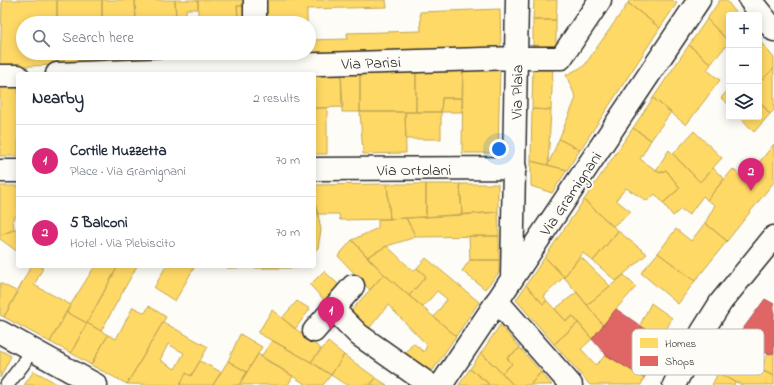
<!DOCTYPE html>
<html lang="en">
<head>
<meta charset="utf-8">
<style>
  body { margin:0; font-family:"Indie Flower",sans-serif; background:#f2f2f3; color:#1f2937 }
  .controls { position:absolute; right:12px; top:12px; display:grid; overflow:hidden; border-radius:4px; box-shadow:0 2px 10px #0003 }
  .controls button { width:36px; height:36px; display:grid; place-items:center; padding:0; border:0; border-bottom:1px solid #e0e1e3; background:#fff; color:#1f2937; font:20px sans-serif }
  .you { position:absolute; left:499px; top:149px; width:14px; height:14px; margin:-10px; border:3px solid #fff; border-radius:50%; background:#1a73e8; box-shadow:0 0 0 6px #1a73e833 }
  .badge { display:grid; place-items:center; width:26px; height:26px; border-radius:50%; background:#db2777; color:#fff; font-size:13px; font-weight:700 }
  .pin { position:absolute; translate:-50% -33px; filter:drop-shadow(0 1px 2px #0008) }
  .pin::after { content:''; position:absolute; top:21px; width:14px; height:12px; background:inherit; clip-path:polygon(0 0,100% 0,50% 100%) }
  .list { margin:0; padding:0; list-style:none }
  h2 { display:flex; justify-content:space-between; align-items:center; height:52px; margin:0; padding:0 16px; font-size:17px }
  h2 small { font-size:13px; font-weight:400; color:#747a83 }
  .list li { display:grid; grid-template-columns:26px 1fr auto; gap:12px; align-items:center; box-sizing:border-box; height:72px; padding:0 16px; border-top:1px solid #e0e1e3 }
  .list b { display:block; font-size:15px; white-space:nowrap }
  .list p { margin:0; font-size:13px; white-space:nowrap; color:#747a83 }
  .list em { font-size:13px; font-style:normal; color:#747a83 }
  .icon { flex:none; width:22px; height:22px; fill:none; stroke:currentColor; stroke-width:2; stroke-linecap:round; stroke-linejoin:round }
  .map { position:relative; flex:none; width:774px; height:385px; overflow:hidden }
  .search { position:absolute; background:#fff; box-shadow:0 2px 10px #0003; left:16px; top:16px; width:300px; height:44px; display:flex; align-items:center; gap:10px; box-sizing:border-box; padding:0 14px; border-radius:22px; color:#747a83; font-size:15px }
  .panel { position:absolute; background:#fff; box-shadow:0 2px 10px #0003; left:16px; top:72px; width:300px; height:196px; border-radius:4px }
  .map>svg:first-child { display:block }
  .homes { fill:#ffd966; stroke:#bfa554; fill-rule:evenodd }
  .shops { fill:#e06666; stroke:#aa5454 }
  .lines { fill:none; stroke-linecap:round; stroke-linejoin:round }
  .lane-casing { stroke:#2b2b2b; stroke-width:16 }
  .street-casing { stroke:#2b2b2b; stroke-width:25 }
  .secondary-casing { stroke:#2b2b2b; stroke-width:25 }
  .lane { stroke:#fdfcf7; stroke-width:13 }
  .street { stroke:#fdfcf7; stroke-width:22 }
  .secondary { stroke:#fdfcf7; stroke-width:22 }
  .labels { text-anchor:middle; stroke-width:4; stroke-linejoin:round; paint-order:stroke }
  .street-label { font-size:16px; fill:#2b2b2b; stroke:#fdfcf7 }
  .key { fill:#fdfcf7; stroke:#bebdba; stroke-width:1 }
  .key-label { font-size:11px; fill:#2b2b2b }
</style>
</head>
<body>
<div class="map">
<svg width="774" height="385" viewBox="0 0 774 385">
  <rect width="100%" height="100%" fill="#fdfcf7"/>
  <filter id="ink" filterUnits="userSpaceOnUse"><feTurbulence type="fractalNoise" baseFrequency=".025" numOctaves="2"/><feDisplacementMap in="SourceGraphic" scale="8" xChannelSelector="R" yChannelSelector="G"/><feConvolveMatrix kernelMatrix="1 2 1 2 8 2 1 2 1" color-interpolation-filters="sRGB"/></filter>
  <g filter="url(#ink)">
    <!-- homes -->
    <path class="homes" d="M 2,0 L 57,0 L 57,23 L 23,23 L 23,53 L 57,53 L 57,65 L 0,67 Z
      M 57,0 L 102,0 L 102,23 L 57,23 Z
      M 102,0 L 135,0 L 136,23 L 102,23 Z
      M 135,0 L 175,0 L 176,23 L 136,23 Z
      M 175,0 L 198,0 L 198,9 L 186,9 L 186,20 L 176,20 Z
      M 198,0 L 245,0 L 245,6 L 237,6 L 238,17 L 198,19 Z
      M 266,0 L 386,0 L 387,7 L 307,9 L 307,23 L 266,23 Z
      M 534,0 L 557,0 L 556,20 L 533,20 Z
      M 630,0 L 672,0 L 677,3 L 660,28 L 628,3 Z
      M 720,0 L 726,0 L 738,15 L 729,15 L 729,42 L 707,19 Z
      M 628,3 L 660,28 L 580,150 L 559,139 L 576,98 L 566,75 L 584,66 Z
      M 237,6 L 245,6 L 245,23 L 210,23 L 210,18 L 238,17 Z
      M 500,9 L 501,50 L 267,56 L 267,53 L 309,53 L 309,40 L 348,39 L 347,33 L 421,31 L 420,12 Z
      M 202,18 L 210,18 L 210,23 L 202,23 Z
      M 707,19 L 729,42 L 711,64 L 689,45 Z
      M 176,20 L 186,20 L 187,23 L 176,23 Z
      M 533,20 L 556,20 L 556,49 L 533,49 Z
      M 759,40 L 774,58 L 774,68 L 759,83 Z
      M 689,45 L 711,64 L 707,70 L 720,80 L 686,125 L 653,98 Z
      M 57,53 L 102,53 L 102,63 L 57,65 Z
      M 102,53 L 136,53 L 137,62 L 102,63 Z
      M 136,53 L 177,53 L 177,60 L 137,62 Z
      M 177,53 L 212,53 L 212,58 L 177,60 Z
      M 212,53 L 246,53 L 246,57 L 212,58 Z
      M 533,65 L 553,66 L 551,110 L 532,109 Z
      M 500,66 L 498,153 L 462,153 L 463,68 Z
      M 463,68 L 462,98 L 442,98 L 441,112 L 416,112 L 416,69 Z
      M 774,68 L 774,110 L 770,114 L 759,100 L 759,83 Z
      M 416,69 L 416,112 L 360,112 L 360,71 Z
      M 360,71 L 360,112 L 342,112 L 341,72 Z
      M 341,72 L 343,107 L 314,108 L 314,74 Z
      M 18,84 L 18,156 L 0,156 L 0,85 Z
      M 729,89 L 729,105 L 721,98 Z
      M 442,98 L 462,98 L 462,112 L 441,112 Z
      M 653,98 L 671,112 L 651,140 L 633,128 Z
      M 759,100 L 770,114 L 754,132 L 740,117 L 759,117 Z
      M 314,108 L 327,108 L 327,154 L 314,154 Z
      M 532,109 L 551,110 L 548,165 L 531,161 Z
      M 360,112 L 405,112 L 406,153 L 363,154 Z
      M 405,112 L 441,112 L 441,139 L 406,139 Z
      M 633,128 L 651,140 L 640,159 L 660,173 L 666,170 L 680,188 L 663,203 L 655,194 L 647,201 L 626,188 L 616,200 L 631,212 L 613,226 L 584,200 Z
      M 694,131 L 722,158 L 700,182 L 673,154 Z
      M 559,139 L 580,150 L 567,170 L 548,165 Z
      M 774,144 L 774,182 L 727,241 L 705,223 L 715,205 L 707,200 L 733,169 L 745,180 Z
      M 669,150 L 700,182 L 713,168 L 724,179 L 707,200 L 703,196 L 689,215 L 681,209 L 673,216 L 663,203 L 680,188 L 666,170 L 660,173 L 656,170 Z
      M 531,161 L 567,170 L 552,193 L 531,186 Z
      M 387,184 L 390,219 L 340,220 L 339,214 L 318,214 L 314,201 L 314,185 Z
      M 387,184 L 426,184 L 426,217 L 390,219 Z
      M 426,184 L 460,184 L 462,215 L 426,217 Z
      M 460,184 L 498,184 L 498,212 L 462,215 Z
      M 0,186 L 18,186 L 18,217 L 13,217 L 14,230 L 0,235 Z
      M 584,200 L 618,231 L 593,261 L 583,253 L 564,277 L 545,257 Z
      M 314,201 L 318,214 L 321,230 L 318,248 L 314,251 Z
      M 498,212 L 499,236 L 416,237 L 406,218 Z
      M 406,218 L 416,237 L 387,246 L 367,257 L 352,240 L 378,228 L 378,219 Z
      M 705,223 L 727,241 L 695,281 L 658,253 L 676,229 L 691,241 Z
      M 18,228 L 18,252 L 0,239 L 0,235 Z
      M 618,231 L 647,254 L 616,281 L 593,261 Z
      M 469,236 L 499,236 L 499,260 L 470,260 Z
      M 352,240 L 384,274 L 370,290 L 338,256 Z
      M 387,246 L 413,271 L 417,268 L 426,276 L 409,296 L 384,274 L 367,257 Z
      M 658,253 L 695,281 L 678,304 L 641,273 Z
      M 580,256 L 610,286 L 587,305 L 564,277 Z
      M 545,257 L 564,277 L 544,296 L 547,301 L 543,304 L 526,285 Z
      M 426,258 L 479,302 L 456,336 L 434,317 L 447,299 L 437,291 L 423,307 L 409,296 L 426,276 L 417,268 Z
      M 470,260 L 499,260 L 499,273 L 485,289 L 462,271 Z
      M 31,266 L 39,266 L 43,268 L 34,285 L 71,305 L 50,342 L 4,317 Z
      M 95,266 L 118,266 L 87,323 L 66,312 Z
      M 118,266 L 137,266 L 101,331 L 87,323 Z
      M 166,266 L 195,266 L 175,301 L 154,288 Z
      M 226,266 L 300,266 L 298,268 L 227,268 Z
      M 324,271 L 341,287 L 326,302 L 310,285 Z
      M 384,274 L 456,336 L 429,376 L 403,357 L 413,343 L 424,352 L 427,345 L 388,305 L 367,331 L 349,313 Z
      M 624,275 L 636,287 L 616,309 L 603,325 L 587,305 Z
      M 0,283 L 18,292 L 4,317 L 0,315 Z
      M 526,285 L 543,304 L 547,301 L 566,321 L 573,316 L 578,323 L 554,344 L 516,300 Z
      M 577,292 L 603,325 L 592,339 L 573,316 L 566,321 L 555,309 Z
      M 297,301 L 310,309 L 295,329 L 282,318 Z
      M 651,303 L 672,318 L 661,340 L 640,325 Z
      M 149,306 L 166,317 L 127,384 L 91,365 L 108,335 L 116,339 L 133,307 L 145,313 Z
      M 272,310 L 321,349 L 311,362 L 258,333 Z
      M 66,312 L 87,323 L 71,353 L 50,342 Z
      M 163,322 L 208,347 L 191,376 L 186,373 L 180,385 L 127,384 ZM 168,344 L 184,353 L 175,369 L 160,360 Z
      M 87,323 L 108,335 L 91,365 L 71,353 Z
      M 578,323 L 592,339 L 581,349 L 596,365 L 606,355 L 644,378 L 641,385 L 590,385 L 554,344 Z
      M 500,325 L 520,348 L 507,358 L 512,364 L 502,373 L 481,353 Z
      M 240,334 L 262,347 L 247,372 L 228,361 Z
      M 737,337 L 758,348 L 749,363 L 774,376 L 774,385 L 742,385 L 718,373 Z
      M 272,340 L 311,362 L 331,375 L 323,385 L 307,385 L 261,357 Z
      M 328,342 L 344,355 L 331,375 L 311,362 Z
      M 520,348 L 541,372 L 530,385 L 513,385 L 502,373 L 512,364 L 507,358 Z
      M 0,350 L 11,356 L 0,378 Z
      M 481,353 L 502,373 L 513,385 L 487,385 L 488,383 L 470,369 Z
      M 774,353 L 774,376 L 760,370 L 768,354 Z
      M 258,354 L 293,376 L 288,385 L 239,385 Z
      M 344,355 L 376,378 L 370,385 L 346,385 L 331,375 Z
      M 200,361 L 221,372 L 213,385 L 180,385 L 186,373 L 191,376 Z
      M 228,361 L 247,372 L 239,385 L 213,385 Z
      M 470,369 L 488,383 L 487,385 L 459,385 Z
      M 34,371 L 45,377 L 59,385 L 24,385 Z
      M 541,372 L 552,385 L 530,385 Z
      M 718,373 L 735,382 L 734,385 L 712,385 Z
      M 376,378 L 387,385 L 370,385 Z"/>
    <!-- shops -->
    <path class="shops" d="M 765,299 L 774,304 L 774,353 L 768,354 L 737,337 Z
      M 616,309 L 661,340 L 644,378 L 606,355 L 592,339 Z"/>
    <g class="lines">
      <defs>
        <path id="lane" d="M 7,385 L 23,364 L 31,349"/>
        <path id="street" d="M 255,0 L 255,23
          M 57,74 L 256,66 L 517,58 L 561,58 L 600,0
          M 0,76 L 18,76
          M 314,169 L 515,168
          M 0,171 L 18,171
          M 512,279 L 517,0
          M 497,301 L 571,385
          M 333,309 L 359,335 L 430,385
          M 314,331 L 353,286
          M 0,332 L 96,385
          M 441,385 L 699,0"/>
        <path id="secondary" d="M 750,0 L 774,30
          M 674,385 L 702,332 L 721,302 L 774,237"/>
      </defs>
      <!-- lane casing -->
      <use href="#lane" class="lane-casing"/>
      <!-- street casing -->
      <use href="#street" class="street-casing"/>
      <!-- secondary casing -->
      <use href="#secondary" class="secondary-casing"/>
      <!-- lane -->
      <use href="#lane" class="lane"/>
      <!-- street -->
      <use href="#street" class="street"/>
      <!-- secondary -->
      <use href="#secondary" class="secondary"/>
    </g>
  </g>
  <g class="labels">
    <!-- street labels -->
    <g class="street-label">
      <text transform="translate(371 62) rotate(-2)" y="6">Via Parisi</text>
      <text transform="translate(516 92) rotate(-89)" y="6">Via Plaia</text>
      <text x="414" y="175">Via Ortolani</text>
      <text transform="translate(570 193) rotate(-56)" y="6">Via Gramignani</text>
    </g>
  </g>
  <!-- legend -->
  <rect x="632" y="329" width="132" height="46" rx="6" class="key"/>
  <rect x="640" y="338" width="18" height="10" fill="#ffd966"/>
  <rect x="640" y="356" width="18" height="10" fill="#e06666"/>
  <g class="key-label">
    <text x="665" y="347">Homes</text>
    <text x="665" y="365">Shops</text>
  </g>
</svg>
<div class="controls">
<button>+</button>
<button>−</button>
<button><svg class="icon" aria-label="layers" viewBox="0 0 24 24"><path d="M12 4l9 5-9 5-9-5zM3 14l9 5 9-5"/></svg></button>
</div>
<div class="you"></div>
<div class="pin badge" style="left:331px;top:330px">1</div>
<div class="pin badge" style="left:751px;top:191px">2</div>
<div class="search"><svg class="icon" aria-label="search" viewBox="0 0 24 24"><circle cx="10" cy="10" r="6"/><path d="M15 15l6 6"/></svg>Search here</div>
<section class="panel">
<h2>Nearby<small>2 results</small></h2>
<ul class="list">
<li><span class="badge">1</span><div><b>Cortile Muzzetta</b><p>Place · Via Gramignani</p></div><em>70 m</em></li>
<li><span class="badge">2</span><div><b>5 Balconi</b><p>Hotel · Via Plebiscito</p></div><em>70 m</em></li>
</ul>
</section>
</div>
</body>
</html>
